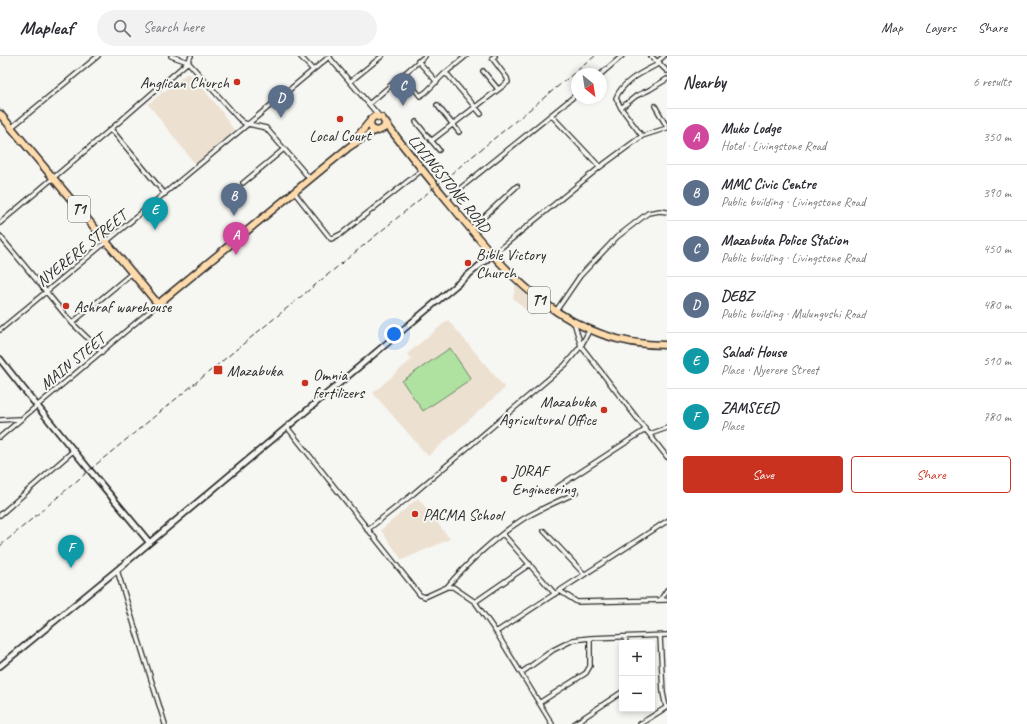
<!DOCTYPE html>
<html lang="en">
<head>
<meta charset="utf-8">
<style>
  body { margin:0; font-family:Caveat,sans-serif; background:#f2f2f3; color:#2b2b33 }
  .controls { position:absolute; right:12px; bottom:12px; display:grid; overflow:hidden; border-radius:4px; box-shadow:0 2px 6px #0003 }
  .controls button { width:36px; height:36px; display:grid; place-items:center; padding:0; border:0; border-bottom:1px solid #e1e1e2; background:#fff; color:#2b2b33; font:20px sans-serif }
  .compass { position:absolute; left:571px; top:12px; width:36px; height:36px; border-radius:50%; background:#fff; box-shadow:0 2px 6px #0003; rotate:150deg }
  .you { position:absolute; left:394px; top:278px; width:14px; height:14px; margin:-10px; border:3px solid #fff; border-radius:50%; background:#1a73e8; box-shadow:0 0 0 6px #1a73e833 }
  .badge { display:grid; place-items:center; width:26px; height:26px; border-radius:50%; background:#c8321e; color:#fff; font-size:13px; font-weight:700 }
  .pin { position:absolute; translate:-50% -33px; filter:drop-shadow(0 1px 2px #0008) }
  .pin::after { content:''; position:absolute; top:21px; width:14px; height:12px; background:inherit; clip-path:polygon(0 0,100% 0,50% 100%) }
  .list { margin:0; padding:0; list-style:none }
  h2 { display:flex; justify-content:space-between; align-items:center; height:52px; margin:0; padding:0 16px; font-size:17px }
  h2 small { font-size:13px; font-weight:400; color:#7c7c81 }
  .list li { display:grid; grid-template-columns:26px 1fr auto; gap:12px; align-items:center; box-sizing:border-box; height:56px; padding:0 16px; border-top:1px solid #e1e1e2 }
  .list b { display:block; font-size:15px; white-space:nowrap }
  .list p { margin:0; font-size:13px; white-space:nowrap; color:#7c7c81 }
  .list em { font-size:13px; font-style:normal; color:#7c7c81 }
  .actions { display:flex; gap:8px; padding:12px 16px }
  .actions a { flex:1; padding:9px 0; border:1px solid #c8321e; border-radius:4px; text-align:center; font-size:14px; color:#c8321e }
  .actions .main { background:#c8321e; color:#fff }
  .icon { flex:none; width:22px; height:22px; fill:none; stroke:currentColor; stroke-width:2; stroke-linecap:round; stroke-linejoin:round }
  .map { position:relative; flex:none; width:667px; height:668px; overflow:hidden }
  header { display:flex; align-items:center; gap:24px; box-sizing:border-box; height:56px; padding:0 20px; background:#fff; border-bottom:1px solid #e1e1e2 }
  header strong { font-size:19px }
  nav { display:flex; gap:22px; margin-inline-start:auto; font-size:14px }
  .search { width:280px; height:36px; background:#f2f2f3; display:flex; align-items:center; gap:10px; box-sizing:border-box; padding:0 14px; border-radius:22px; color:#7c7c81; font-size:15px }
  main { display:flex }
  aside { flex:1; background:#fff }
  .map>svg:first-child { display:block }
  .built { fill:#ece0d1 }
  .green { fill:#afe1a1; stroke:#6d8666 }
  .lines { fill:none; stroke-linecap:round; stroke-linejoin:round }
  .street-casing { stroke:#2b2b2b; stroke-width:6 }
  .secondary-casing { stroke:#2b2b2b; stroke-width:8 }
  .highway-casing { stroke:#2b2b2b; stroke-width:9 }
  .street { stroke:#f6f6f2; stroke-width:3.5 }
  .secondary { stroke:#f6f6f2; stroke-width:4.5 }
  .highway { stroke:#fedbac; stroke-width:6 }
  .rail { stroke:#2b2b2b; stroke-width:1; stroke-dasharray:6 3; stroke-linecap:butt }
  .poi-dot { fill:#c8321e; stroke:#f6f6f2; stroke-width:1.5 }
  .labels { text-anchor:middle; stroke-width:4; stroke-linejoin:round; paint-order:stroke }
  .shield { fill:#f6f6f2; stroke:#686867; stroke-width:1 }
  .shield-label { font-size:15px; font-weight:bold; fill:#2b2b2b }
  .poi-label { font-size:16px; fill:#2b2b2b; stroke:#f6f6f2; text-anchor:start }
  .street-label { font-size:16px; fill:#2b2b2b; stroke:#f6f6f2 }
</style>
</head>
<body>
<header>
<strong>Mapleaf</strong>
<div class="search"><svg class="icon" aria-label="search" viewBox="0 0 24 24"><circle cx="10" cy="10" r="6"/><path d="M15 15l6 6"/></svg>Search here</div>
<nav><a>Map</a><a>Layers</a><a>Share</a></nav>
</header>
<main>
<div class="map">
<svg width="667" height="668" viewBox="0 0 667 668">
  <rect width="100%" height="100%" fill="#f6f6f2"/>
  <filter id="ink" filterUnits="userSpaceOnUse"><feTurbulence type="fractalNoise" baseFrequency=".025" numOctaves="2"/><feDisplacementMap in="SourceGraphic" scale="8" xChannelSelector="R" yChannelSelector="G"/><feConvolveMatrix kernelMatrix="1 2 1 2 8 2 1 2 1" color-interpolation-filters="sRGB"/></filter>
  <g filter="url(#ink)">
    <!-- built -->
    <path class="built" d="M 186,18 L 192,19 L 219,52 L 235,76 L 196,109 L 148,48 Z
      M 516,229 L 534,244 L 546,253 L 532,260 L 513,242 Z
      M 448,264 L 505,332 L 428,400 L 373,337 L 412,303 L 407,298 Z
      M 418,442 L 450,483 L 402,504 L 381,474 Z"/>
    <!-- green -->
    <path class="green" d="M 450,292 L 471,323 L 423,355 L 402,325 Z"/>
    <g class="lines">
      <defs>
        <path id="street" d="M 191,0 L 188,6 L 238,62 L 244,67 L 266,72 L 310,123
          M 300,0 L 313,14
          M 651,0 L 667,15
          M 329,1 L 380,61
          M 418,5 L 437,26
          M 658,5 L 664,0
          M 483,15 L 498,33
          M 403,18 L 420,40 L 426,36 L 444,18 L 448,19 L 481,58
          M 444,18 L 466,0
          M 601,18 L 622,0
          M 351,25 L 382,0
          M 370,47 L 425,0
          M 437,49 L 459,76
          M 655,50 L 667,71
          M 621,52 L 636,40 L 649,34 L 667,23
          M 552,60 L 600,111
          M 416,66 L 439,94
          M 12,71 L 98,0
          M 111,73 L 165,138
          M 642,80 L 621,52 L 616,42 C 623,24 644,16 660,7
          M 431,85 L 508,26 L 507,22 L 492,2 L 495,0
          M 243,127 L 284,93
          M 294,136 L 331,183 L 341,178 L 422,114
          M 447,143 L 577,38
          M 0,167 L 111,73 L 188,6 L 171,0
          M 471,173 L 517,130
          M 0,180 L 72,267 L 132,217
          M 492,199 L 600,111 L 642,80 L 667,72
          M 556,255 L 580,220 L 617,181 L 648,157 L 660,155 L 667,156
          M 574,266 L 581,290 L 667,401
          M 72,267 L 102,296
          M 0,274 L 330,0
          M 0,364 L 19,363
          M 287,371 L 420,539 L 425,541 L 447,531 L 453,531 L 475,546 L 496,576 L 552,668
          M 650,378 L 667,372
          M 0,381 L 158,248
          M 556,432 L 645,374
          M 0,459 L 73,395
          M 367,474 L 413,438 L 565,309 L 581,290 L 590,273
          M 544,475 L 584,518
          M 503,478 L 555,538
          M 117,514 L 165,668
          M 447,531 C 465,509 498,479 523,463 C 540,453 558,445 576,437
          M 560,535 L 577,546 L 667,544
          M 661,543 L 667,534
          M 475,546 L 530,508
          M 496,576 L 667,465
          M 660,580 L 663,637 L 666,651
          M 625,581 L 626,587
          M 521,617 L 553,594 L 573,584 L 590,582 L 667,579
          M 539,647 L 586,617 L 590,610 L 590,582
          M 574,668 L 622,636
          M 640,668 L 667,651"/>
        <path id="secondary" d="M 0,303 C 48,365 99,425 149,486
          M 0,610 L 117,514 L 492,199"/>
        <path id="highway" d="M 0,58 L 158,248 L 349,91 L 374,75
          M 385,67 L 384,72 L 378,75 L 372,73 L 370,69 L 371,63 L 375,60 L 382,62 C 404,92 428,121 452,150 C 508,220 568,290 667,289
          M 353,86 L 371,64"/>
      </defs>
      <!-- street casing -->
      <use href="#street" class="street-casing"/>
      <!-- secondary casing -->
      <use href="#secondary" class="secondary-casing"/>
      <!-- highway casing -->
      <use href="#highway" class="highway-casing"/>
      <!-- street -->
      <use href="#street" class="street"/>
      <!-- secondary -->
      <use href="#secondary" class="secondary"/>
      <!-- highway -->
      <use href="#highway" class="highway"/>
      <!-- rail -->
      <path class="rail" d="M 0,490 L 105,401 L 595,0"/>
    </g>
  </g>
  <!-- markers -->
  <g class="poi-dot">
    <circle cx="237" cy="26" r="4"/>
    <circle cx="340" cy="63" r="4"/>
    <circle cx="468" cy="207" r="4"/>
    <circle cx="66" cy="250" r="4"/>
    <rect x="213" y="309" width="10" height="10" rx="2"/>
    <circle cx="305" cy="327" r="4"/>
    <circle cx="604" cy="354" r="4"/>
    <circle cx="504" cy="423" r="4"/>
    <circle cx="415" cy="458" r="4"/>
  </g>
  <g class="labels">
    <!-- shield labels -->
    <g class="shield">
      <rect x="68" y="140" width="22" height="26" rx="3"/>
      <rect x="528" y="231" width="22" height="26" rx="3"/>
    </g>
    <g class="shield-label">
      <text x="79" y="158">T1</text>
      <text x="539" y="249">T1</text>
    </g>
    <!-- poi labels -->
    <g class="poi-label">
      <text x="229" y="32" text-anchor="end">Anglican Church</text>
      <text x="340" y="85" text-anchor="middle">Local Court</text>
      <text x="476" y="204">Bible Victory<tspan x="476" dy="18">Church</tspan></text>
      <text x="74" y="256">Ashraf warehouse</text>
      <text x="227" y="320">Mazabuka</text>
      <text x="313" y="324">Omnia<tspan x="313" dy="18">fertilizers</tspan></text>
      <text x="596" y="351" text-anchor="end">Mazabuka<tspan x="596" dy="18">Agricultural Office</tspan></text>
      <text x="512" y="420">JORAF<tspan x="512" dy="18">Engineering</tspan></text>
      <text x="423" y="464">PACMA School</text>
    </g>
    <!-- street labels -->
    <g class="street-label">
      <text transform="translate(450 127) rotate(51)" y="6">LIVINGSTONE ROAD</text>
      <text transform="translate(81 192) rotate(-39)" y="6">NYERERE STREET</text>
      <text transform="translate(72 305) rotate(-39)" y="6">MAIN STEET</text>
    </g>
  </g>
</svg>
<div class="controls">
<button>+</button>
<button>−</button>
</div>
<svg class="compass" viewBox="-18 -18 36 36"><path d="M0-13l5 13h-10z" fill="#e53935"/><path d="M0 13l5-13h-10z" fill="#7c7c81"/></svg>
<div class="you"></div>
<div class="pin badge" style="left:236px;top:199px;background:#d1479c">A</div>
<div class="pin badge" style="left:234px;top:160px;background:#5c6f8a">B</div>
<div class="pin badge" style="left:403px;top:50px;background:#5c6f8a">C</div>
<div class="pin badge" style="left:281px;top:62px;background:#5c6f8a">D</div>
<div class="pin badge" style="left:155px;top:174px;background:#0f9aa8">E</div>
<div class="pin badge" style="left:71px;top:512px;background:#0f9aa8">F</div>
</div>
<aside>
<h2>Nearby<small>6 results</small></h2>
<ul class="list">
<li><span class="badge" style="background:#d1479c">A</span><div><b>Muko Lodge</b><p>Hotel · Livingstone Road</p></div><em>350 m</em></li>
<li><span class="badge" style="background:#5c6f8a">B</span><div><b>MMC Civic Centre</b><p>Public building · Livingstone Road</p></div><em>390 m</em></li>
<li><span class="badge" style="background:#5c6f8a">C</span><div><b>Mazabuka Police Station</b><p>Public building · Livingstone Road</p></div><em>450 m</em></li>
<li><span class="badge" style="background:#5c6f8a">D</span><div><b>DEBZ</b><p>Public building · Mulungushi Road</p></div><em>480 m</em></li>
<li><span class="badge" style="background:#0f9aa8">E</span><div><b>Saladi House</b><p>Place · Nyerere Street</p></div><em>510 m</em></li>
<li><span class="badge" style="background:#0f9aa8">F</span><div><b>ZAMSEED</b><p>Place</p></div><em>780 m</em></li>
</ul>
<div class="actions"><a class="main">Save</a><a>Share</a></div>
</aside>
</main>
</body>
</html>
